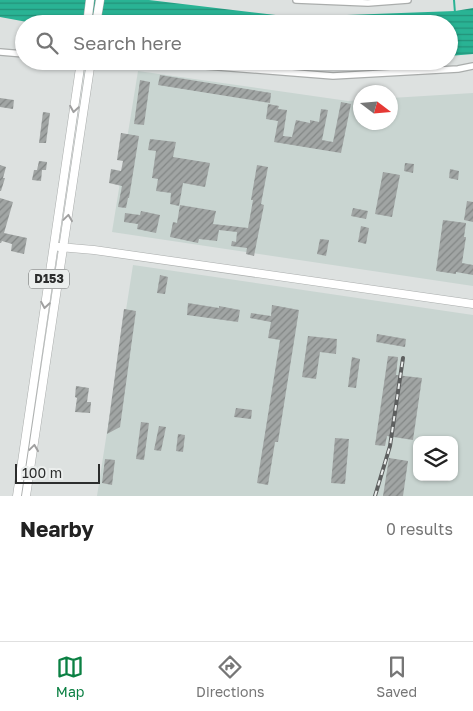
<!DOCTYPE html>
<html lang="en">
<head>
<meta charset="utf-8">
<style>
  body { margin:0; font-family:"Golos Text",sans-serif; background:#f6f6f6; color:#222 }
  .controls { position:absolute; right:15px; bottom:15px; display:grid; overflow:hidden; border-radius:10px; box-shadow:0 1px 4px #0004 }
  .controls button { width:45px; height:45px; display:grid; place-items:center; padding:0; border:0; border-bottom:1px solid #e0e0e0; background:#fff; color:#222; font:25px sans-serif }
  .compass { position:absolute; left:353px; top:85px; width:45px; height:45px; border-radius:50%; background:#fff; box-shadow:0 1px 4px #0004; rotate:106deg }
  .scale { position:absolute; left:15px; bottom:12px; width:85px; box-sizing:border-box; padding-left:5px; border:2px solid #2c2d2d; border-top:0; font-size:14px; line-height:18px; white-space:nowrap; color:#2c2d2d; -webkit-text-stroke:4px #ebeeed; paint-order:stroke }
  .list { margin:0; padding:0; list-style:none }
  h2 { display:flex; justify-content:space-between; align-items:center; height:65px; margin:0; padding:0 20px; font-size:21px }
  h2 small { font-size:16px; font-weight:400; color:#767676 }
  .icon { flex:none; width:28px; height:28px; fill:none; stroke:currentColor; stroke-width:2; stroke-linecap:round; stroke-linejoin:round }
  .map { position:relative; flex:none; width:473px; height:496px; overflow:hidden }
  .search { position:absolute; background:#fff; box-shadow:0 1px 4px #0004; left:15px; right:15px; top:15px; height:55px; display:flex; align-items:center; gap:12px; box-sizing:border-box; padding:0 18px; border-radius:28px; color:#767676; font-size:19px }
  .sheet { height:145px; background:#fff }
  nav { display:flex; justify-content:space-around; align-items:center; box-sizing:border-box; height:70px; border-top:1px solid #e0e0e0; background:#fff; font-size:14px; color:#767676 }
  nav a { display:grid; justify-items:center; gap:2px }
  nav .on { color:#0b8043 }
  .map>svg:first-child { display:block }
  .built { fill:#c9d5d1; fill-rule:evenodd }
  .water { fill:url(#water-rules) }
  .lines { fill:none; stroke-linecap:round; stroke-linejoin:round }
  .stream { stroke:#29b394; stroke-width:2 }
  .building { fill:url(#building-hatch) }
  .minor-casing { stroke:#aaadac; stroke-width:8 }
  .major-casing { stroke:#aaadac; stroke-width:9 }
  .minor { stroke:#fff; stroke-width:5.5 }
  .major { stroke:#fff; stroke-width:8 }
  .rail-casing { stroke:#5d5f5f; stroke-width:4 }
  .rail { stroke:#ebeeed; stroke-width:2; stroke-dasharray:5.5; stroke-linecap:butt }
  .oneway { stroke:#a0a0a0 }
  .labels { text-anchor:middle; stroke-width:4.5; stroke-linejoin:round; paint-order:stroke }
  .shield { fill:#ebeeed; stroke:#656767; stroke-width:1 }
  .shield-label { font-size:12px; font-weight:bold; fill:#2c2d2d }
</style>
</head>
<body>
<div class="map">
<svg width="473" height="496" viewBox="0 0 473 496">
  <defs>
    <pattern id="water-rules" width="6" height="5" patternUnits="userSpaceOnUse" patternTransform="scale(1.25)"><rect width="6" height="5" fill="#29b394"/><path d="M0 2.5h6" fill="none" stroke="#239279"/></pattern>
    <pattern id="building-hatch" width="6" height="6" patternUnits="userSpaceOnUse" patternTransform="scale(1.25)"><rect width="6" height="6" fill="#a1a5a4"/><path d="M-1 1l2-2M0 6l6-6M5 7l2-2" fill="none" stroke="#838786"/></pattern>
  </defs>
  <rect width="100%" height="100%" fill="#dde1e0"/>
  <!-- built -->
  <path class="built" d="M 138,71 L 348,101 L 360,100 L 360,122 L 390,122 L 391,98 L 473,93 L 473,286 L 112,232 Z
    M 133,265 L 473,315 L 473,496 L 97,496 ZM 417,440 L 454,440 L 454,477 L 417,477 Z"/>
  <!-- water -->
  <path class="water" d="M 0,0 L 149,0 L 293,17 L 455,11 L 473,8 L 473,54 L 449,56 L 449,24 L 38,24 L 0,17 Z
    M 287,61 L 395,61 L 330,67 Z"/>
  <g class="lines">
    <!-- stream -->
    <path class="stream" d="M 454,0 L 455,13"/>
  </g>
  <!-- building -->
  <path class="building" d="M 160,75 L 271,93 L 270,103 L 158,85 Z
    M 140,80 L 150,82 L 144,125 L 134,124 Z
    M 0,98 L 14,100 L 13,109 L 0,107 Z
    M 341,102 L 351,104 L 341,153 L 274,142 L 278,121 L 266,119 L 268,104 L 279,106 L 278,109 L 287,110 L 283,136 L 292,137 L 296,120 L 310,123 L 310,120 L 319,122 L 321,109 L 328,110 L 322,140 L 333,142 Z
    M 43,112 L 50,113 L 46,143 L 39,143 Z
    M 121,133 L 139,136 L 129,198 L 128,198 L 126,208 L 118,207 L 122,186 L 109,183 L 111,169 L 121,171 L 123,161 L 117,160 Z
    M 150,139 L 176,142 L 173,157 L 210,163 L 205,187 L 183,183 L 179,206 L 170,204 L 171,193 L 156,191 L 158,179 L 152,178 L 156,151 L 148,150 Z
    M 39,161 L 47,162 L 46,170 L 42,170 L 41,181 L 32,180 L 34,170 L 37,170 Z
    M 405,163 L 414,164 L 413,173 L 404,171 Z
    M 0,165 L 6,167 L 3,178 L 5,178 L 1,191 L 0,191 Z
    M 257,165 L 268,167 L 261,204 L 264,205 L 254,256 L 246,254 L 247,248 L 231,246 L 232,241 L 236,242 L 237,232 L 219,230 L 217,241 L 199,239 L 198,243 L 170,237 L 173,222 L 177,223 L 180,205 L 216,211 L 213,224 L 248,228 L 253,200 L 251,200 Z
    M 450,169 L 459,171 L 458,180 L 449,178 Z
    M 383,172 L 400,175 L 392,217 L 375,214 Z
    M 0,198 L 13,202 L 4,233 L 27,238 L 24,254 L 11,251 L 12,244 L 2,241 L 1,243 L 0,243 Z
    M 467,201 L 473,202 L 473,222 L 464,220 Z
    M 353,208 L 368,211 L 366,219 L 351,216 Z
    M 141,211 L 160,215 L 156,233 L 137,229 L 138,224 L 124,222 L 125,213 L 140,215 Z
    M 443,220 L 466,223 L 464,237 L 466,237 L 462,263 L 473,265 L 473,275 L 456,272 L 456,274 L 436,271 Z
    M 361,226 L 369,228 L 366,244 L 358,242 Z
    M 320,239 L 329,240 L 326,256 L 317,254 Z
    M 160,275 L 168,277 L 165,294 L 157,293 Z
    M 188,303 L 219,308 L 219,306 L 240,310 L 238,322 L 187,315 Z
    M 272,305 L 299,310 L 278,442 L 275,442 L 268,485 L 257,483 L 280,340 L 268,338 L 271,322 L 250,318 L 251,313 L 271,316 Z
    M 124,309 L 136,311 L 120,427 L 107,434 Z
    M 377,334 L 406,339 L 405,347 L 376,342 Z
    M 308,336 L 337,339 L 336,354 L 320,352 L 316,379 L 302,377 Z
    M 388,356 L 398,357 L 396,375 L 422,378 L 413,440 L 387,436 L 385,446 L 375,445 Z
    M 352,357 L 360,359 L 356,388 L 348,387 Z
    M 76,386 L 89,388 L 87,402 L 91,402 L 90,413 L 75,412 L 77,398 L 75,397 Z
    M 236,408 L 252,410 L 251,419 L 234,417 Z
    M 141,422 L 149,423 L 144,460 L 136,459 Z
    M 159,426 L 166,427 L 161,451 L 154,450 Z
    M 178,434 L 185,435 L 183,452 L 176,451 Z
    M 335,438 L 349,439 L 345,484 L 331,483 Z
    M 389,458 L 408,461 L 403,496 L 383,496 Z
    M 105,459 L 115,460 L 112,485 L 102,483 Z"/>
  <g class="lines">
    <defs>
      <path id="minor" d="M 296,0 L 368,3 L 408,0
        M 0,52 L 24,54
        M 142,61 L 333,76 L 458,69 L 473,66"/>
      <path id="major" d="M 87,24 L 90,0
        M 96,24 L 100,0
        M 59,247 L 94,250 L 473,304
        M 17,496 L 81,61
        M 26,496 L 91,61"/>
    </defs>
    <!-- minor casing -->
    <use href="#minor" class="minor-casing"/>
    <!-- major casing -->
    <use href="#major" class="major-casing"/>
    <!-- minor -->
    <use href="#minor" class="minor"/>
    <!-- major -->
    <use href="#major" class="major"/>
    <defs>
      <path id="rail" d="M 375,496 L 390,446 L 403,358"/>
    </defs>
    <!-- rail casing -->
    <use href="#rail" class="rail-casing"/>
    <!-- rail -->
    <use href="#rail" class="rail"/>
  </g>
  <!-- one-way arrows -->
  <defs><path id="oneway-chevron" d="M-2-3.5L2.5 0L-2 3.5" fill="none" stroke-width="1.6" stroke-linecap="round" stroke-linejoin="round" transform="scale(1.25)"/></defs>
  <g class="oneway">
    <use href="#oneway-chevron" transform="translate(74 109) rotate(99)"/>
    <use href="#oneway-chevron" transform="translate(68 218) rotate(-82)"/>
    <use href="#oneway-chevron" transform="translate(45 305) rotate(99)"/>
    <use href="#oneway-chevron" transform="translate(34 448) rotate(-82)"/>
  </g>
  <g class="labels">
    <!-- shield labels -->
    <rect class="shield" x="29" y="269.5" width="40" height="19" rx="4"/>
    <g class="shield-label">
      <text x="49" y="283">D153</text>
    </g>
  </g>
</svg>
<div class="controls">
<button><svg class="icon" aria-label="layers" viewBox="0 0 24 24"><path d="M12 4l9 5-9 5-9-5zM3 14l9 5 9-5"/></svg></button>
</div>
<svg class="compass" viewBox="-18 -18 36 36"><path d="M0-13l5 13h-10z" fill="#e53935"/><path d="M0 13l5-13h-10z" fill="#767676"/></svg>
<div class="scale">100 m</div>
<div class="search"><svg class="icon" aria-label="search" viewBox="0 0 24 24"><circle cx="10" cy="10" r="6"/><path d="M15 15l6 6"/></svg>Search here</div>
</div>
<section class="sheet">
<h2>Nearby<small>0 results</small></h2>
<ul class="list">
</ul>
</section>
<nav>
<a class="on"><svg class="icon" aria-label="map" viewBox="0 0 24 24"><path d="M3 6l6-2 6 2 6-2v14l-6 2-6-2-6 2zM9 4v14M15 6v14"/></svg>Map</a>
<a><svg class="icon" aria-label="directions" viewBox="0 0 24 24"><path d="M12 3l9 9-9 9-9-9zM9 14v-3h6M13 9l2 2-2 2"/></svg>Directions</a>
<a><svg class="icon" aria-label="saved" viewBox="0 0 24 24"><path d="M7 4h10v16l-5-4-5 4z"/></svg>Saved</a>
</nav>
</body>
</html>
